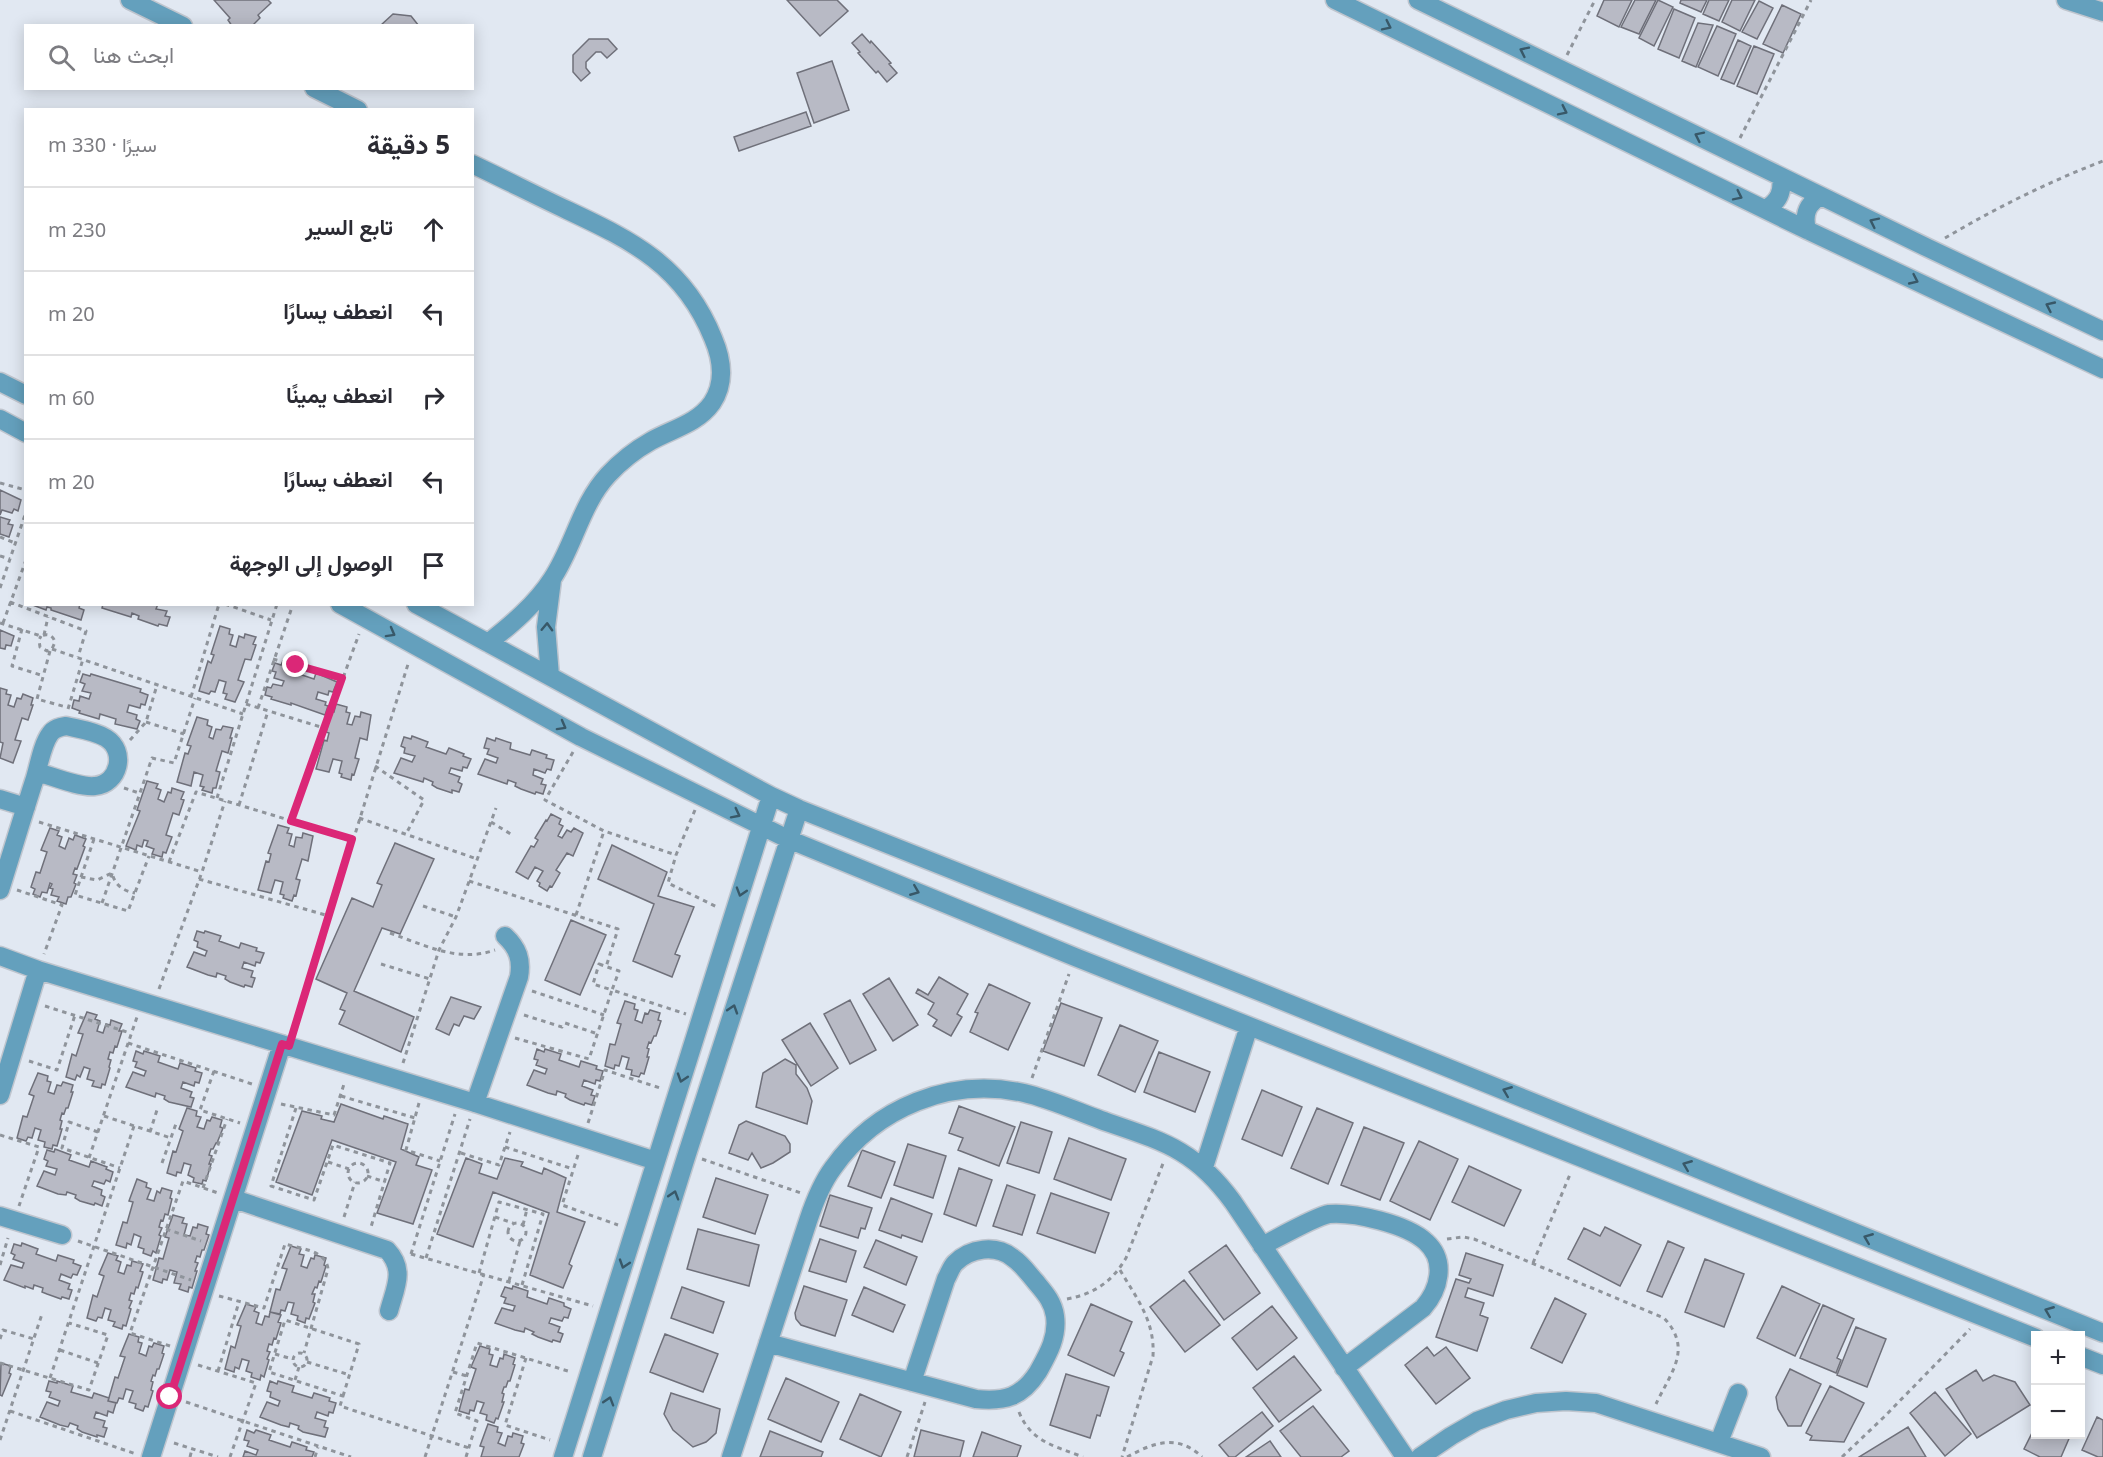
<!DOCTYPE html>
<html lang="ar">
<head>
<meta charset="utf-8">
<style>
  body { margin:0; font-family:"Noto Sans",Vazirmatn,sans-serif; background:#f2f2f3; color:#2b2b33; direction:rtl }
  .controls { position:absolute; right:18px; bottom:18px; display:grid; overflow:hidden; border-radius:0px; box-shadow:0 3px 15px #0003 }
  .controls button { width:54px; height:54px; display:grid; place-items:center; padding:0; border:0; border-bottom:2px solid #e1e1e2; background:#fff; color:#2b2b33; font:30px sans-serif }
  .stop { position:absolute; width:18px; height:18px; margin:-14px; border:4px solid #db2777; border-radius:50%; background:#fff }
  .stop.end { background:#db2777; border-color:#fff; box-shadow:0 2px 6px #0008 }
  .list { margin:0; padding:0; list-style:none }
  h2 { display:flex; justify-content:space-between; align-items:center; height:78px; margin:0; padding:0 24px; font-size:26px }
  h2 small { font-size:20px; font-weight:400; color:#7c7c81 }
  .list li { display:grid; grid-template-columns:39px 1fr auto; gap:18px; align-items:center; box-sizing:border-box; height:84px; padding:0 24px; border-top:2px solid #e1e1e2 }
  .list b { display:block; font-size:22px; white-space:nowrap }
  .list em { font-size:20px; font-style:normal; color:#7c7c81 }
  .icon { flex:none; width:33px; height:33px; fill:none; stroke:currentColor; stroke-width:2; stroke-linecap:round; stroke-linejoin:round }
  .map { position:relative; flex:none; width:2103px; height:1457px; overflow:hidden; direction:ltr }
  .search { position:absolute; background:#fff; box-shadow:0 3px 15px #0003; left:24px; top:24px; width:450px; height:66px; display:flex; align-items:center; gap:15px; box-sizing:border-box; padding:0 21px; border-radius:0px; color:#7c7c81; font-size:22px }
  .panel { position:absolute; background:#fff; box-shadow:0 3px 15px #0003; left:24px; top:108px; width:450px; height:498px; border-radius:0px; direction:rtl }
  .map>svg:first-child { display:block }
  .building { fill:#b8bac5; stroke:#6f707a; stroke-width:1.5 }
  .lines { fill:none; stroke-linecap:round; stroke-linejoin:round }
  .minor-casing { stroke:#bfc5ce; stroke-width:21 }
  .path { stroke:#8f949b; stroke-width:3; stroke-dasharray:4.5 4.5; stroke-linecap:butt }
  .minor { stroke:#64a0bd; stroke-width:18 }
  .oneway { stroke:#385868 }
  .route { stroke:#db2777; stroke-width:8 }
</style>
</head>
<body>
<div class="map">
<svg width="2103" height="1457" viewBox="0 0 2103 1457">
  <rect width="100%" height="100%" fill="#e1e8f2"/>
  <!-- building -->
  <path class="building" d="M 214,0 L 268,0 L 271,3 L 258,15 L 260,18 L 252,26 L 232,26 L 228,20 L 230,18 Z
    M 787,0 L 837,0 L 848,11 L 820,36 Z
    M 1604,0 L 1632,0 L 1619,27 L 1597,16 Z
    M 1635,0 L 1656,0 L 1639,34 L 1621,27 Z
    M 1658,0 L 1673,7 L 1654,46 L 1639,38 Z
    M 1681,0 L 1707,0 L 1701,12 L 1680,3 Z
    M 1709,0 L 1729,0 L 1719,21 L 1703,14 Z
    M 1732,0 L 1755,0 L 1740,31 L 1722,22 Z
    M 1759,1 L 1773,8 L 1757,39 L 1742,32 Z
    M 1782,5 L 1801,14 L 1783,53 L 1763,44 Z
    M 1674,9 L 1695,18 L 1679,58 L 1658,49 Z
    M 393,14 L 411,16 L 419,26 L 380,26 Z
    M 1698,23 L 1713,25 L 1696,67 L 1682,61 Z
    M 1717,26 L 1736,34 L 1718,76 L 1698,67 Z
    M 862,34 L 870,43 L 871,41 L 891,63 L 889,64 L 897,73 L 887,82 L 878,71 L 876,73 L 858,53 L 860,52 L 852,43 Z
    M 589,39 L 608,39 L 617,49 L 607,58 L 601,52 L 596,52 L 586,62 L 586,68 L 590,73 L 581,81 L 573,72 L 573,55 Z
    M 1738,40 L 1751,46 L 1734,84 L 1721,79 Z
    M 1754,46 L 1774,54 L 1757,94 L 1737,86 Z
    M 832,61 L 849,110 L 814,123 L 797,73 Z
    M 806,112 L 811,126 L 739,151 L 734,137 Z
    M 0,490 L 21,500 L 18,511 L 14,509 L 12,513 L 2,510 L 0,515 Z
    M 0,517 L 10,520 L 8,524 L 13,525 L 9,537 L 0,534 Z
    M 30,604 L 80,604 L 79,608 L 84,610 L 81,620 L 51,610 L 51,608 L 47,607 L 46,610 Z
    M 103,604 L 158,604 L 156,609 L 167,611 L 165,616 L 170,617 L 167,626 L 159,624 L 158,626 L 138,619 L 139,616 L 132,613 L 131,617 L 102,608 Z
    M 220,626 L 230,629 L 229,634 L 233,635 L 230,645 L 236,647 L 239,636 L 244,638 L 245,634 L 256,637 L 253,644 L 256,645 L 251,660 L 245,659 L 238,680 L 244,682 L 235,702 L 225,699 L 227,694 L 223,693 L 226,682 L 219,680 L 215,692 L 211,691 L 209,694 L 199,691 L 208,661 L 211,663 L 214,655 L 211,654 Z
    M 0,630 L 14,636 L 11,646 L 6,645 L 5,649 L 0,648 Z
    M 275,663 L 281,665 L 282,663 L 297,668 L 296,673 L 314,679 L 316,673 L 337,682 L 333,692 L 329,691 L 328,695 L 318,692 L 316,699 L 326,702 L 325,705 L 328,706 L 325,715 L 291,703 L 291,705 L 271,699 L 272,697 L 265,695 L 267,687 L 271,688 L 273,684 L 282,686 L 284,681 L 274,678 L 276,672 L 272,671 Z
    M 83,674 L 90,676 L 91,674 L 141,689 L 140,692 L 148,695 L 145,705 L 141,704 L 140,708 L 129,705 L 127,712 L 137,715 L 136,719 L 140,721 L 137,729 L 115,724 L 116,719 L 100,714 L 99,719 L 79,713 L 80,711 L 72,708 L 74,700 L 79,701 L 80,696 L 89,699 L 91,693 L 82,691 L 85,684 L 80,682 Z
    M 0,688 L 7,690 L 6,694 L 11,695 L 8,705 L 14,707 L 17,698 L 21,699 L 23,694 L 33,698 L 31,705 L 33,705 L 28,720 L 22,718 L 15,740 L 21,741 L 13,763 L 0,758 L 3,743 L 0,742 Z
    M 336,704 L 347,707 L 346,712 L 350,713 L 347,724 L 352,725 L 355,716 L 360,717 L 361,712 L 371,715 L 367,740 L 360,738 L 355,758 L 359,759 L 354,775 L 352,774 L 351,780 L 341,777 L 342,774 L 339,773 L 342,761 L 333,759 L 329,772 L 316,769 L 324,740 L 327,741 L 329,733 L 326,732 L 332,711 L 334,712 Z
    M 197,717 L 208,720 L 207,725 L 212,727 L 209,737 L 213,739 L 216,729 L 221,730 L 223,726 L 233,728 L 230,738 L 232,738 L 228,753 L 222,751 L 216,771 L 220,772 L 216,788 L 213,788 L 212,793 L 202,790 L 204,787 L 200,786 L 203,775 L 194,772 L 191,786 L 177,782 L 185,753 L 188,754 L 191,746 L 187,745 Z
    M 412,736 L 428,742 L 426,747 L 446,754 L 449,748 L 464,754 L 463,756 L 471,759 L 467,768 L 463,767 L 462,771 L 451,768 L 449,773 L 460,777 L 458,782 L 462,784 L 459,792 L 452,790 L 452,793 L 437,788 L 432,785 L 433,782 L 424,778 L 423,782 L 394,773 L 401,758 L 412,762 L 415,756 L 404,753 L 405,748 L 401,746 L 404,737 L 411,739 Z
    M 487,738 L 495,741 L 496,738 L 511,743 L 510,749 L 530,755 L 532,750 L 547,755 L 546,758 L 554,760 L 551,770 L 547,769 L 545,773 L 534,769 L 533,775 L 543,779 L 541,784 L 546,785 L 543,794 L 536,792 L 535,794 L 521,789 L 515,786 L 516,783 L 508,780 L 507,784 L 478,774 L 485,759 L 496,763 L 498,758 L 487,754 L 489,749 L 484,748 Z
    M 147,781 L 158,784 L 156,788 L 161,790 L 158,799 L 164,802 L 168,792 L 171,793 L 172,788 L 184,792 L 181,799 L 184,800 L 179,815 L 173,813 L 166,835 L 172,837 L 166,853 L 163,852 L 162,857 L 152,854 L 154,849 L 146,846 L 148,841 L 144,840 L 142,847 L 137,845 L 136,850 L 126,846 L 140,811 L 137,810 Z
    M 551,814 L 561,819 L 559,824 L 563,826 L 558,836 L 562,838 L 567,830 L 571,832 L 574,828 L 583,833 L 573,856 L 567,853 L 556,870 L 560,873 L 552,887 L 550,886 L 547,891 L 539,886 L 540,883 L 537,881 L 543,871 L 535,867 L 528,879 L 516,872 L 531,846 L 534,847 L 538,840 L 535,838 L 546,820 L 547,821 Z
    M 278,825 L 289,828 L 287,833 L 292,834 L 289,845 L 294,847 L 296,837 L 302,838 L 303,833 L 313,836 L 308,861 L 302,859 L 296,879 L 300,880 L 296,896 L 294,895 L 292,901 L 283,898 L 284,895 L 280,894 L 283,882 L 275,880 L 271,893 L 258,890 L 266,861 L 269,862 L 271,854 L 268,853 Z
    M 50,828 L 59,831 L 57,835 L 62,837 L 59,846 L 65,849 L 69,838 L 73,840 L 75,835 L 86,839 L 83,846 L 85,847 L 77,869 L 75,868 L 73,874 L 77,875 L 74,883 L 76,884 L 71,897 L 68,897 L 66,904 L 57,901 L 59,897 L 51,895 L 53,889 L 50,888 L 52,884 L 50,883 L 47,893 L 42,892 L 40,897 L 33,894 L 35,889 L 31,887 L 36,872 L 40,873 L 47,852 L 41,850 Z
    M 395,843 L 434,859 L 400,934 L 382,928 L 354,991 L 414,1017 L 401,1052 L 339,1024 L 345,1011 L 340,1009 L 347,993 L 316,979 L 352,898 L 373,907 L 382,885 L 377,883 Z
    M 612,845 L 667,872 L 658,896 L 694,907 L 675,954 L 680,956 L 672,977 L 633,961 L 654,904 L 598,879 Z
    M 571,920 L 606,935 L 580,995 L 545,980 Z
    M 197,931 L 204,933 L 205,931 L 221,936 L 219,941 L 239,948 L 241,943 L 257,948 L 256,951 L 264,953 L 260,963 L 256,962 L 255,966 L 244,962 L 242,968 L 253,971 L 251,977 L 255,978 L 252,987 L 245,985 L 244,987 L 230,982 L 225,979 L 226,976 L 217,973 L 216,977 L 208,975 L 187,967 L 194,952 L 205,956 L 207,951 L 197,947 L 198,942 L 194,940 Z
    M 939,977 L 968,994 L 957,1014 L 962,1017 L 951,1036 L 933,1026 L 937,1020 L 928,1014 L 934,1003 L 916,993 L 918,989 L 928,995 Z
    M 889,978 L 918,1025 L 893,1041 L 863,994 Z
    M 989,984 L 1030,1003 L 1008,1050 L 970,1032 L 978,1013 L 975,1012 Z
    M 451,997 L 481,1007 L 474,1019 L 464,1016 L 459,1026 L 454,1024 L 449,1035 L 436,1029 Z
    M 850,1000 L 876,1050 L 850,1064 L 824,1014 Z
    M 625,1001 L 635,1004 L 634,1009 L 638,1010 L 635,1020 L 642,1023 L 645,1013 L 648,1014 L 650,1010 L 660,1013 L 658,1020 L 661,1021 L 656,1036 L 654,1036 L 651,1043 L 649,1042 L 647,1048 L 649,1049 L 647,1057 L 649,1057 L 644,1074 L 641,1073 L 639,1077 L 631,1075 L 632,1070 L 626,1069 L 629,1058 L 622,1056 L 619,1066 L 615,1065 L 614,1069 L 605,1066 L 610,1044 L 615,1045 L 621,1024 L 617,1023 Z
    M 1061,1003 L 1102,1018 L 1084,1066 L 1043,1051 Z
    M 87,1012 L 97,1015 L 95,1019 L 100,1021 L 97,1031 L 103,1033 L 106,1024 L 110,1025 L 111,1020 L 122,1024 L 119,1031 L 122,1031 L 117,1047 L 115,1046 L 113,1053 L 110,1052 L 108,1059 L 111,1060 L 109,1067 L 110,1068 L 105,1085 L 102,1084 L 101,1088 L 92,1086 L 94,1081 L 87,1079 L 90,1069 L 84,1067 L 80,1077 L 77,1075 L 75,1080 L 66,1077 L 72,1054 L 76,1056 L 83,1034 L 78,1033 Z
    M 810,1023 L 838,1068 L 811,1086 L 782,1040 Z
    M 1120,1025 L 1158,1041 L 1135,1092 L 1098,1075 Z
    M 537,1049 L 544,1052 L 545,1049 L 561,1054 L 559,1060 L 579,1067 L 581,1061 L 597,1066 L 596,1069 L 603,1071 L 600,1081 L 596,1080 L 595,1084 L 584,1080 L 582,1086 L 593,1090 L 591,1095 L 595,1096 L 592,1105 L 585,1103 L 584,1105 L 570,1100 L 565,1097 L 566,1094 L 557,1091 L 556,1095 L 548,1093 L 527,1085 L 534,1070 L 545,1074 L 547,1069 L 536,1065 L 538,1060 L 534,1059 Z
    M 136,1051 L 143,1054 L 144,1051 L 160,1056 L 158,1062 L 178,1069 L 180,1063 L 196,1068 L 195,1071 L 202,1073 L 199,1083 L 195,1082 L 194,1086 L 183,1082 L 181,1088 L 192,1092 L 190,1097 L 194,1098 L 191,1107 L 169,1102 L 164,1099 L 165,1096 L 156,1093 L 155,1097 L 126,1087 L 133,1072 L 144,1076 L 146,1071 L 135,1067 L 137,1062 L 133,1061 Z
    M 1159,1052 L 1210,1072 L 1195,1112 L 1144,1092 Z
    M 785,1059 L 796,1065 L 796,1074 L 807,1088 L 812,1101 L 807,1124 L 756,1107 L 763,1073 Z
    M 38,1073 L 48,1076 L 47,1081 L 51,1082 L 48,1092 L 54,1094 L 57,1085 L 61,1086 L 63,1082 L 73,1085 L 71,1092 L 73,1092 L 68,1108 L 66,1108 L 64,1114 L 62,1113 L 60,1120 L 62,1121 L 60,1129 L 62,1129 L 57,1146 L 53,1145 L 52,1149 L 44,1147 L 45,1142 L 38,1140 L 41,1130 L 35,1128 L 32,1138 L 28,1137 L 26,1141 L 17,1138 L 23,1116 L 27,1117 L 34,1096 L 29,1094 Z
    M 1262,1090 L 1302,1107 L 1282,1156 L 1242,1139 Z
    M 341,1104 L 383,1119 L 384,1116 L 408,1124 L 401,1149 L 419,1157 L 416,1165 L 432,1170 L 413,1224 L 377,1213 L 396,1162 L 332,1140 L 312,1195 L 276,1182 L 302,1111 L 322,1116 L 321,1119 L 334,1122 Z
    M 959,1106 L 1015,1127 L 999,1166 L 958,1150 L 963,1138 L 949,1133 Z
    M 187,1108 L 197,1111 L 196,1116 L 201,1117 L 197,1127 L 204,1129 L 207,1120 L 210,1121 L 212,1117 L 222,1120 L 220,1127 L 223,1128 L 217,1143 L 216,1143 L 213,1149 L 211,1149 L 209,1155 L 212,1156 L 209,1164 L 211,1164 L 206,1181 L 203,1180 L 202,1184 L 193,1182 L 194,1178 L 188,1175 L 191,1165 L 184,1163 L 181,1173 L 177,1172 L 176,1176 L 167,1173 L 173,1151 L 176,1152 L 183,1131 L 179,1129 Z
    M 1317,1108 L 1353,1123 L 1328,1184 L 1291,1168 Z
    M 746,1121 L 785,1136 L 790,1144 L 790,1152 L 773,1163 L 761,1168 L 752,1153 L 748,1160 L 729,1153 L 739,1125 Z
    M 1021,1122 L 1052,1132 L 1039,1173 L 1007,1163 Z
    M 1364,1127 L 1404,1143 L 1380,1200 L 1341,1185 Z
    M 1069,1138 L 1126,1159 L 1111,1200 L 1054,1179 Z
    M 1419,1141 L 1458,1159 L 1430,1220 L 1390,1201 Z
    M 908,1144 L 946,1156 L 933,1198 L 894,1185 Z
    M 55,1149 L 71,1155 L 69,1160 L 89,1167 L 91,1161 L 107,1167 L 106,1169 L 113,1172 L 110,1182 L 106,1180 L 104,1184 L 94,1181 L 92,1186 L 102,1190 L 101,1195 L 105,1197 L 102,1206 L 95,1203 L 94,1205 L 80,1201 L 75,1198 L 76,1195 L 67,1192 L 66,1195 L 58,1194 L 37,1186 L 44,1171 L 55,1175 L 57,1169 L 46,1166 L 48,1161 L 44,1159 L 47,1150 L 54,1152 Z
    M 862,1150 L 895,1162 L 881,1198 L 848,1186 Z
    M 466,1158 L 482,1164 L 479,1173 L 497,1179 L 505,1158 L 523,1162 L 521,1166 L 542,1174 L 544,1168 L 566,1178 L 557,1212 L 585,1222 L 569,1264 L 572,1266 L 563,1288 L 530,1275 L 549,1213 L 493,1192 L 473,1247 L 437,1234 Z
    M 1469,1166 L 1521,1190 L 1504,1226 L 1452,1202 Z
    M 959,1168 L 992,1180 L 976,1226 L 944,1214 Z
    M 716,1178 L 768,1195 L 755,1234 L 703,1217 Z
    M 137,1179 L 147,1183 L 146,1187 L 151,1189 L 147,1199 L 154,1201 L 157,1191 L 160,1193 L 162,1188 L 172,1191 L 170,1198 L 172,1199 L 168,1215 L 165,1214 L 163,1221 L 161,1220 L 159,1227 L 162,1228 L 159,1235 L 161,1236 L 156,1253 L 153,1251 L 151,1256 L 143,1253 L 144,1249 L 138,1247 L 141,1237 L 134,1234 L 131,1245 L 127,1243 L 126,1248 L 116,1245 L 123,1222 L 127,1223 L 133,1202 L 129,1201 Z
    M 1007,1185 L 1035,1195 L 1022,1235 L 993,1226 Z
    M 1051,1193 L 1109,1213 L 1095,1253 L 1037,1233 Z
    M 830,1195 L 872,1208 L 865,1229 L 861,1228 L 858,1238 L 820,1226 Z
    M 891,1198 L 932,1214 L 922,1242 L 902,1235 L 901,1238 L 879,1230 Z
    M 173,1215 L 184,1218 L 182,1223 L 187,1224 L 184,1235 L 190,1236 L 193,1227 L 197,1228 L 198,1224 L 208,1227 L 206,1234 L 209,1235 L 204,1250 L 202,1250 L 200,1257 L 197,1256 L 195,1262 L 198,1263 L 195,1271 L 197,1271 L 192,1288 L 189,1287 L 188,1292 L 179,1289 L 181,1284 L 174,1283 L 177,1272 L 170,1270 L 167,1280 L 163,1279 L 162,1283 L 153,1280 L 159,1258 L 163,1259 L 169,1238 L 165,1237 Z
    M 1605,1227 L 1641,1245 L 1620,1286 L 1568,1259 L 1584,1228 L 1600,1236 Z
    M 698,1229 L 759,1245 L 749,1286 L 687,1269 Z
    M 820,1239 L 856,1251 L 846,1282 L 809,1271 Z
    M 876,1240 L 917,1257 L 906,1285 L 864,1267 Z
    M 1668,1241 L 1684,1248 L 1662,1297 L 1647,1291 Z
    M 22,1243 L 38,1249 L 36,1254 L 56,1261 L 58,1255 L 74,1260 L 73,1263 L 81,1266 L 77,1275 L 73,1274 L 71,1278 L 61,1274 L 59,1280 L 70,1284 L 68,1289 L 72,1290 L 69,1299 L 62,1297 L 61,1299 L 47,1294 L 42,1292 L 43,1288 L 34,1285 L 33,1289 L 25,1286 L 25,1288 L 4,1280 L 11,1265 L 22,1268 L 24,1263 L 13,1259 L 15,1255 L 11,1253 L 14,1244 L 21,1246 Z
    M 1226,1245 L 1260,1293 L 1224,1320 L 1189,1272 Z
    M 291,1246 L 301,1249 L 299,1254 L 304,1255 L 301,1266 L 307,1268 L 311,1258 L 314,1259 L 315,1255 L 326,1258 L 324,1265 L 326,1266 L 321,1282 L 319,1281 L 317,1288 L 315,1287 L 312,1294 L 315,1294 L 313,1302 L 315,1303 L 309,1319 L 306,1318 L 305,1323 L 297,1320 L 298,1316 L 291,1314 L 294,1303 L 288,1302 L 285,1311 L 281,1310 L 280,1314 L 270,1312 L 276,1289 L 280,1290 L 287,1269 L 282,1268 Z
    M 108,1253 L 118,1256 L 116,1260 L 121,1262 L 118,1272 L 124,1274 L 127,1265 L 131,1266 L 132,1261 L 143,1264 L 140,1271 L 143,1272 L 138,1288 L 136,1287 L 134,1294 L 131,1293 L 129,1300 L 132,1301 L 129,1308 L 131,1309 L 126,1326 L 123,1325 L 122,1329 L 113,1326 L 115,1322 L 108,1320 L 111,1310 L 105,1308 L 102,1318 L 98,1317 L 96,1321 L 87,1318 L 93,1295 L 97,1297 L 104,1276 L 99,1274 Z
    M 1466,1253 L 1503,1265 L 1493,1296 L 1468,1288 L 1465,1297 L 1484,1303 L 1480,1315 L 1488,1318 L 1477,1351 L 1436,1337 L 1456,1279 L 1469,1283 L 1471,1279 L 1459,1275 Z
    M 1705,1259 L 1744,1274 L 1724,1327 L 1685,1312 Z
    M 1184,1280 L 1220,1325 L 1185,1352 L 1150,1307 Z
    M 513,1286 L 528,1291 L 527,1297 L 547,1304 L 549,1298 L 564,1303 L 564,1306 L 571,1309 L 568,1318 L 564,1317 L 562,1321 L 551,1318 L 549,1323 L 560,1327 L 558,1332 L 563,1334 L 560,1342 L 553,1340 L 552,1342 L 538,1337 L 532,1334 L 534,1332 L 525,1328 L 524,1332 L 515,1330 L 495,1323 L 502,1308 L 513,1311 L 515,1306 L 504,1303 L 506,1298 L 501,1296 L 505,1287 L 512,1289 Z
    M 804,1286 L 847,1300 L 835,1336 L 801,1325 L 796,1319 L 795,1313 Z
    M 1782,1286 L 1820,1304 L 1795,1356 L 1757,1338 Z
    M 682,1287 L 724,1302 L 713,1333 L 671,1318 Z
    M 864,1287 L 905,1305 L 893,1332 L 852,1315 Z
    M 1555,1298 L 1586,1314 L 1562,1363 L 1531,1348 Z
    M 246,1304 L 256,1307 L 254,1311 L 259,1313 L 256,1323 L 262,1325 L 265,1316 L 269,1317 L 270,1312 L 281,1315 L 278,1322 L 281,1323 L 276,1339 L 274,1338 L 272,1345 L 269,1344 L 267,1351 L 270,1352 L 267,1359 L 269,1360 L 264,1377 L 261,1375 L 260,1380 L 251,1377 L 252,1373 L 246,1371 L 249,1361 L 242,1359 L 239,1369 L 235,1367 L 234,1372 L 225,1369 L 231,1346 L 235,1348 L 241,1326 L 237,1325 Z
    M 1091,1304 L 1132,1322 L 1120,1351 L 1124,1353 L 1114,1376 L 1068,1355 Z
    M 1823,1305 L 1854,1319 L 1837,1358 L 1841,1360 L 1836,1373 L 1800,1358 Z
    M 1272,1306 L 1297,1338 L 1257,1370 L 1232,1338 Z
    M 1856,1327 L 1886,1339 L 1867,1387 L 1837,1375 Z
    M 129,1334 L 139,1337 L 138,1342 L 142,1343 L 139,1353 L 146,1356 L 149,1346 L 152,1347 L 154,1343 L 164,1346 L 162,1353 L 164,1354 L 159,1369 L 157,1369 L 155,1376 L 153,1375 L 151,1381 L 153,1382 L 151,1390 L 153,1391 L 148,1407 L 145,1406 L 143,1411 L 135,1408 L 136,1404 L 129,1402 L 133,1391 L 126,1389 L 123,1399 L 119,1398 L 117,1403 L 108,1401 L 115,1377 L 118,1378 L 125,1357 L 120,1356 Z
    M 665,1334 L 718,1354 L 703,1392 L 650,1372 Z
    M 480,1346 L 490,1349 L 489,1354 L 493,1355 L 490,1365 L 497,1367 L 500,1358 L 503,1359 L 504,1354 L 515,1358 L 513,1364 L 515,1365 L 510,1381 L 508,1381 L 506,1387 L 504,1387 L 502,1393 L 504,1394 L 502,1402 L 504,1402 L 498,1419 L 496,1418 L 494,1423 L 486,1420 L 487,1415 L 480,1413 L 484,1403 L 477,1401 L 474,1411 L 470,1410 L 469,1414 L 459,1411 L 465,1389 L 469,1390 L 476,1369 L 471,1367 Z
    M 1427,1347 L 1434,1356 L 1446,1347 L 1470,1378 L 1436,1404 L 1405,1365 Z
    M 1294,1356 L 1321,1390 L 1279,1422 L 1253,1388 Z
    M 1,1363 L 11,1366 L 9,1373 L 11,1374 L 2,1396 L 0,1395 Z
    M 1790,1369 L 1821,1384 L 1801,1426 L 1788,1426 L 1778,1409 L 1776,1397 Z
    M 1976,1370 L 1983,1381 L 1994,1375 L 2015,1382 L 2030,1405 L 1977,1438 L 1946,1389 Z
    M 1066,1374 L 1109,1387 L 1100,1416 L 1097,1415 L 1090,1438 L 1050,1425 Z
    M 786,1378 L 839,1402 L 821,1442 L 768,1419 Z
    M 49,1381 L 57,1383 L 57,1381 L 73,1386 L 71,1392 L 92,1398 L 94,1393 L 109,1398 L 108,1401 L 116,1403 L 113,1413 L 108,1411 L 107,1416 L 96,1412 L 94,1418 L 105,1421 L 103,1427 L 107,1428 L 104,1437 L 97,1435 L 97,1437 L 82,1432 L 77,1429 L 78,1426 L 70,1423 L 68,1427 L 60,1425 L 40,1417 L 47,1402 L 58,1406 L 60,1401 L 49,1397 L 51,1392 L 46,1391 Z
    M 270,1381 L 277,1384 L 278,1381 L 294,1386 L 292,1392 L 312,1398 L 314,1393 L 330,1398 L 329,1401 L 336,1403 L 333,1413 L 329,1412 L 328,1416 L 317,1412 L 315,1418 L 326,1421 L 324,1427 L 328,1428 L 325,1437 L 303,1432 L 298,1429 L 299,1426 L 290,1423 L 289,1427 L 281,1425 L 260,1417 L 267,1402 L 278,1406 L 280,1401 L 270,1397 L 271,1392 L 267,1391 Z
    M 1830,1386 L 1864,1403 L 1844,1442 L 1810,1440 L 1812,1436 L 1806,1433 Z
    M 1935,1392 L 1971,1434 L 1945,1456 L 1910,1413 Z
    M 671,1393 L 720,1409 L 716,1433 L 706,1442 L 693,1447 L 673,1430 L 664,1414 Z
    M 860,1394 L 901,1412 L 881,1457 L 840,1439 Z
    M 1313,1406 L 1349,1451 L 1341,1457 L 1301,1457 L 1280,1431 Z
    M 1262,1412 L 1273,1426 L 1235,1457 L 1229,1457 L 1219,1445 Z
    M 2097,1417 L 2103,1420 L 2103,1457 L 2098,1457 L 2082,1450 Z
    M 488,1424 L 498,1427 L 497,1432 L 502,1433 L 498,1443 L 505,1446 L 508,1436 L 512,1437 L 513,1433 L 523,1436 L 521,1443 L 524,1444 L 519,1457 L 481,1457 L 484,1447 L 480,1446 Z
    M 2036,1425 L 2036,1434 L 2071,1434 L 2061,1457 L 2040,1457 L 2024,1449 Z
    M 1908,1427 L 1926,1457 L 1859,1457 Z
    M 247,1430 L 254,1433 L 256,1430 L 271,1435 L 269,1440 L 290,1447 L 292,1442 L 307,1447 L 306,1450 L 314,1452 L 312,1457 L 243,1457 L 245,1451 L 256,1455 L 258,1450 L 247,1446 L 249,1441 L 244,1440 Z
    M 921,1430 L 964,1441 L 960,1457 L 914,1457 Z
    M 770,1431 L 823,1452 L 821,1457 L 760,1457 Z
    M 982,1432 L 1021,1446 L 1017,1457 L 973,1457 Z
    M 1270,1441 L 1281,1457 L 1246,1457 Z"/>
  <g class="lines">
    <defs>
      <path id="minor" d="M 130,0 L 183,26
        M 1335,0 L 1807,230 L 2103,369
        M 1418,0 L 1928,248 L 2103,331
        M 2066,0 L 2103,12
        M 314,88 L 358,110
        M 472,164 C 504,179 535,195 567,210 C 633,241 684,266 713,338 C 722,359 726,382 712,403 C 697,424 672,429 651,441 C 635,450 621,461 608,475 C 581,504 574,546 552,579 C 536,604 511,625 488,643
        M 1766,209 C 1779,201 1783,192 1781,177
        M 1807,230 C 1803,214 1807,204 1821,196
        M 0,382 L 26,395
        M 0,419 L 26,433
        M 340,604 L 581,737 L 788,839 L 1075,957 L 2036,1338
        M 416,604 L 771,796 L 799,809 L 1268,995 L 2103,1333
        M 550,676 L 546,627 L 552,580
        M 0,799 L 26,807
        M 0,890 C 12,852 23,815 35,778 C 39,765 42,745 50,734 C 54,728 60,727 66,726 C 79,729 95,731 106,738 C 127,751 119,784 95,786 C 80,788 52,776 37,772
        M 0,956 L 38,970 L 475,1103 L 656,1161
        M 0,1095 L 38,970
        M 475,1103 L 519,977 C 522,960 518,948 505,936
        M 1204,1167 L 1249,1026
        M 234,1199 L 387,1250 C 406,1270 395,1288 389,1311
        M 0,1216 L 62,1235
        M 1262,1246 C 1276,1239 1316,1216 1329,1214 C 1354,1212 1407,1224 1426,1242 C 1447,1261 1439,1290 1423,1308 L 1344,1368
        M 768,1343 L 976,1399 C 1005,1402 1022,1397 1038,1372 C 1048,1354 1058,1337 1055,1316 C 1053,1301 1044,1292 1035,1281 C 1028,1273 1022,1264 1013,1258 C 996,1244 970,1248 955,1263 C 951,1267 949,1274 946,1279 L 912,1382
        M 2080,1356 L 2103,1365
        M 1719,1442 L 1738,1393
        M 151,1457 L 282,1044
        M 563,1457 L 771,796
        M 592,1457 L 687,1154 L 799,809
        M 731,1457 L 808,1221 C 814,1203 821,1184 833,1168 C 876,1107 950,1077 1024,1093 C 1050,1099 1076,1111 1101,1120 C 1161,1141 1194,1148 1233,1202 L 1405,1457
        M 1420,1457 L 1451,1436 L 1477,1421 L 1506,1410 L 1536,1403 L 1566,1401 L 1596,1403 L 1761,1457"/>
    </defs>
    <!-- minor casing -->
    <use href="#minor" class="minor-casing"/>
    <!-- path -->
    <path class="path" d="M 1567,55 L 1595,0
      M 1740,138 L 1811,0
      M 1945,238 C 1996,208 2048,182 2103,161
      M 0,483 L 26,490
      M 0,537 L 15,543
      M 0,556 L 10,559
      M 0,588 L 26,512
      M 10,602 L 86,631 L 78,657
      M 225,604 L 271,620
      M 0,623 L 41,636 C 47,633 53,635 55,642 L 52,649 L 47,651 L 40,647 L 39,640 L 41,636
      M 3,623 L 26,560
      M 22,629 L 12,666 L 44,676
      M 44,635 L 48,617
      M 52,649 L 243,714
      M 50,651 L 37,699 L 66,707
      M 273,659 L 342,678
      M 191,697 L 219,604
      M 246,704 L 324,728
      M 258,708 L 293,604
      M 68,709 L 83,659
      M 146,722 L 184,734
      M 130,740 L 146,722 L 157,685
      M 573,752 L 545,800 L 604,831 L 676,855
      M 375,766 L 424,800 L 406,834
      M 124,788 L 139,793
      M 217,798 L 277,604
      M 239,805 L 268,711
      M 695,810 L 676,855 L 668,883 L 719,908
      M 359,818 L 477,859
      M 291,821 L 359,634
      M 39,822 L 202,872
      M 491,822 L 514,836
      M 94,839 L 75,895 L 128,911 L 149,856
      M 169,862 L 196,792 L 352,839
      M 81,877 L 97,880 L 112,873 C 115,885 123,891 135,893
      M 199,879 L 329,916
      M 469,881 L 618,929 L 606,967
      M 17,890 L 62,905 L 44,954
      M 102,903 L 152,758 L 174,763 L 195,698
      M 423,906 L 456,917
      M 576,915 L 604,831
      M 390,933 C 424,945 459,963 495,950
      M 381,964 L 430,979
      M 599,964 L 619,971 L 612,990 L 593,984 Z
      M 159,989 L 202,872 L 225,801
      M 532,991 L 604,1015
      M 45,1006 L 130,1033
      M 524,1015 L 562,1027 L 565,1023 L 598,1034
      M 294,1030 L 409,661
      M 515,1038 L 589,1059 L 612,990 L 686,1014
      M 128,1043 L 252,1084
      M 29,1061 L 57,1070 L 75,1015
      M 403,1063 L 439,950 L 456,917 L 496,808
      M 214,1071 L 200,1110 L 240,1123
      M 1032,1078 L 1069,974
      M 341,1096 L 415,1118
      M 419,1103 L 406,1150 L 440,1161
      M 281,1104 L 334,1115 L 345,1081
      M 296,1108 L 271,1186 L 314,1200 L 333,1145 L 390,1163 L 371,1227
      M 104,1116 L 171,1138
      M 588,1123 L 605,1070 L 663,1089
      M 98,1132 L 69,1122 L 62,1148 L 120,1168
      M 150,1132 L 157,1110
      M 0,1135 L 39,1147 L 19,1206
      M 505,1147 L 573,1169
      M 461,1153 L 499,1165 L 510,1132
      M 578,1155 L 562,1205 L 618,1225
      M 89,1158 L 137,1017
      M 702,1159 L 801,1193
      M 328,1162 L 349,1169
      M 162,1163 L 177,1121
      M348 1173a10 10 0 1 1 20 0a10 10 0 1 1-20 0Z
      M 367,1176 L 385,1182
      M 203,1188 L 227,1119
      M 344,1217 L 355,1182
      M 495,1217 L 513,1223
      M508 1232a9 9 0 1 1 18 0a9 9 0 1 1-18 0Z
      M 523,1225 L 527,1209
      M 166,1229 L 201,1241
      M 1447,1239 L 1463,1237 L 1474,1239 L 1664,1318 C 1693,1349 1671,1372 1656,1404
      M 78,1241 L 191,1280
      M 411,1254 L 593,1306
      M 411,1254 L 455,1114
      M 426,1258 L 470,1119
      M 1533,1263 L 1571,1172
      M 0,1265 L 8,1238
      M 1120,1270 C 1137,1299 1155,1321 1153,1356 L 1122,1457
      M 479,1273 L 499,1202 L 543,1214 L 522,1285
      M 509,1281 L 520,1241
      M 219,1296 L 264,1308 L 285,1244 C 301,1249 326,1250 328,1269 L 304,1353
      M 1067,1299 C 1094,1294 1112,1282 1126,1258 L 1164,1161
      M 0,1339 L 3,1330 L 34,1339
      M 170,1346 L 130,1333 L 183,1181 L 218,1193
      M 60,1350 L 98,1363
      M293 1360a7 7 0 1 1 14 0a7 7 0 1 1-14 0Z
      M 275,1354 L 292,1359
      M 526,1358 L 505,1425 L 550,1440
      M 307,1362 L 350,1375
      M 0,1363 L 89,1390 L 108,1335 L 69,1323
      M 198,1365 L 256,1383 L 230,1457
      M 218,1371 L 239,1302
      M 453,1372 L 467,1376
      M 50,1378 L 134,1126
      M 295,1380 L 299,1367
      M 343,1396 L 359,1344 L 285,1320 L 269,1372 L 343,1396 L 340,1406 L 469,1448
      M 186,1402 L 351,1457
      M 10,1411 L 136,1454
      M 1019,1412 C 1031,1442 1055,1446 1083,1457
      M 0,1440 L 42,1314
      M 174,1443 L 218,1457
      M 190,1457 L 192,1449
      M 315,1457 L 318,1447
      M 425,1457 L 484,1274
      M 466,1457 L 477,1421 L 455,1413 L 477,1343 L 571,1372
      M 907,1457 L 925,1402
      M 1127,1457 C 1153,1443 1177,1433 1202,1457
      M 1842,1457 L 1884,1417 L 1970,1329"/>
    <!-- minor -->
    <use href="#minor" class="minor"/>
  </g>
  <!-- one-way arrows -->
  <defs><path id="oneway-chevron" d="M-2-3.5L2.5 0L-2 3.5" fill="none" stroke-width="1.6" stroke-linecap="round" stroke-linejoin="round" transform="scale(1.5)"/></defs>
  <g class="oneway">
    <use href="#oneway-chevron" transform="translate(1387 26) rotate(26)"/>
    <use href="#oneway-chevron" transform="translate(1524 51) rotate(-154)"/>
    <use href="#oneway-chevron" transform="translate(1563 111) rotate(26)"/>
    <use href="#oneway-chevron" transform="translate(1699 136) rotate(-154)"/>
    <use href="#oneway-chevron" transform="translate(1738 196) rotate(26)"/>
    <use href="#oneway-chevron" transform="translate(1874 222) rotate(-154)"/>
    <use href="#oneway-chevron" transform="translate(1914 280) rotate(25)"/>
    <use href="#oneway-chevron" transform="translate(2050 306) rotate(-155)"/>
    <use href="#oneway-chevron" transform="translate(547 627) rotate(-88)"/>
    <use href="#oneway-chevron" transform="translate(391 633) rotate(29)"/>
    <use href="#oneway-chevron" transform="translate(562 726) rotate(29)"/>
    <use href="#oneway-chevron" transform="translate(736 814) rotate(27)"/>
    <use href="#oneway-chevron" transform="translate(915 891) rotate(22)"/>
    <use href="#oneway-chevron" transform="translate(741 892) rotate(107)"/>
    <use href="#oneway-chevron" transform="translate(733 1009) rotate(-72)"/>
    <use href="#oneway-chevron" transform="translate(682 1078) rotate(108)"/>
    <use href="#oneway-chevron" transform="translate(1507 1091) rotate(-158)"/>
    <use href="#oneway-chevron" transform="translate(1687 1165) rotate(-158)"/>
    <use href="#oneway-chevron" transform="translate(674 1195) rotate(-73)"/>
    <use href="#oneway-chevron" transform="translate(1868 1238) rotate(-158)"/>
    <use href="#oneway-chevron" transform="translate(624 1264) rotate(108)"/>
    <use href="#oneway-chevron" transform="translate(2049 1311) rotate(-158)"/>
    <use href="#oneway-chevron" transform="translate(609 1401) rotate(-73)"/>
  </g>
  <g class="lines">
    <!-- route -->
    <path class="route" d="M 170,1397 L 282,1044 L 289,1046 L 352,839 L 291,821 L 342,678 L 296,665"/>
  </g>
</svg>
<div class="controls">
<button>+</button>
<button>−</button>
</div>
<div class="stop" style="left:170px;top:1397px"></div>
<div class="stop end" style="left:296px;top:665px"></div>
<div class="search"><svg class="icon" aria-label="search" viewBox="0 0 24 24"><circle cx="10" cy="10" r="6"/><path d="M15 15l6 6"/></svg>ابحث هنا</div>
<section class="panel">
<h2>5 دقيقة<small>سيرًا · 330 m</small></h2>
<ul class="list">
<li><svg class="icon" aria-label="ahead" viewBox="0 0 24 24"><path d="M12 20V5M6 11l6-6 6 6"/></svg><div><b>تابع السير</b></div><em>230 m</em></li>
<li><svg class="icon" aria-label="left" viewBox="0 0 24 24"><path d="M17 20v-9H6M10 6l-5 5 5 5"/></svg><div><b>انعطف يسارًا</b></div><em>20 m</em></li>
<li><svg class="icon" aria-label="right" viewBox="0 0 24 24"><path d="M7 20v-9h11M14 6l5 5-5 5"/></svg><div><b>انعطف يمينًا</b></div><em>60 m</em></li>
<li><svg class="icon" aria-label="left" viewBox="0 0 24 24"><path d="M17 20v-9H6M10 6l-5 5 5 5"/></svg><div><b>انعطف يسارًا</b></div><em>20 m</em></li>
<li><svg class="icon" aria-label="arrive" viewBox="0 0 24 24"><path d="M6 21V4h12l-3 4 3 4H6"/></svg><div><b>الوصول إلى الوجهة</b></div></li>
</ul>
</section>
</div>
</body>
</html>
